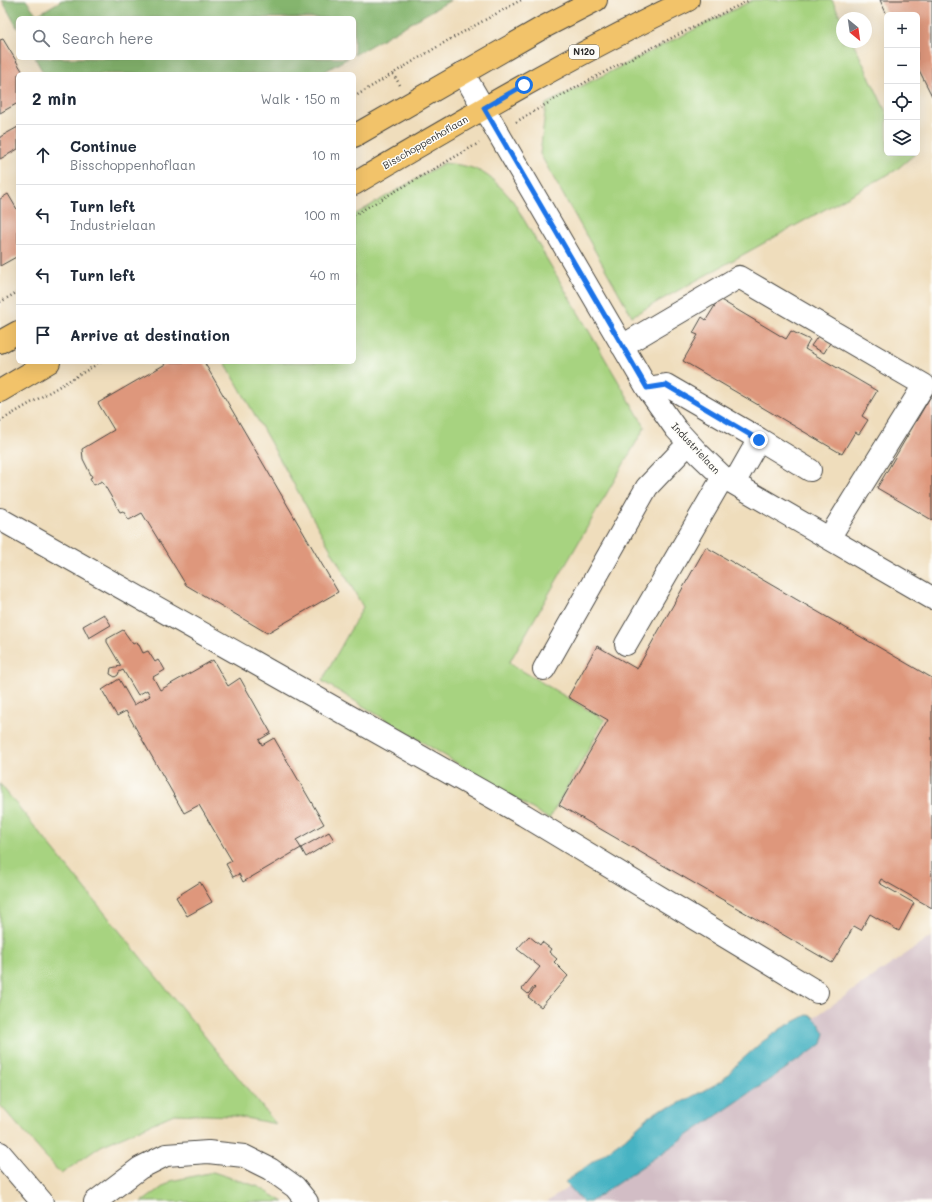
<!DOCTYPE html>
<html lang="en">
<head>
<meta charset="utf-8">
<style>
  body { margin:0; font-family:Mali,sans-serif; background:#f2f2f3; color:#1f2937 }
  .controls { position:absolute; right:12px; top:12px; display:grid; overflow:hidden; border-radius:6px; box-shadow:0 4px 16px #0002 }
  .controls button { width:36px; height:36px; display:grid; place-items:center; padding:0; border:0; border-bottom:1px solid #e0e1e3; background:#fff; color:#1f2937; font:20px sans-serif }
  .compass { position:absolute; left:836px; top:12px; width:36px; height:36px; border-radius:50%; background:#fff; box-shadow:0 4px 16px #0002; rotate:151deg }
  .stop { position:absolute; width:12px; height:12px; margin:-9px; border:3px solid #1a73e8; border-radius:50%; background:#fff }
  .stop.end { background:#1a73e8; border-color:#fff; box-shadow:0 1px 4px #0008 }
  .list { margin:0; padding:0; list-style:none }
  h2 { display:flex; justify-content:space-between; align-items:center; height:52px; margin:0; padding:0 16px; font-size:17px }
  h2 small { font-size:13px; font-weight:400; color:#747a83 }
  .list li { display:grid; grid-template-columns:26px 1fr auto; gap:12px; align-items:center; box-sizing:border-box; height:60px; padding:0 16px; border-top:1px solid #e0e1e3 }
  .list b { display:block; font-size:15px; white-space:nowrap }
  .list p { margin:0; font-size:13px; white-space:nowrap; color:#747a83 }
  .list em { font-size:13px; font-style:normal; color:#747a83 }
  .icon { flex:none; width:22px; height:22px; fill:none; stroke:currentColor; stroke-width:2; stroke-linecap:round; stroke-linejoin:round }
  .map { position:relative; flex:none; width:932px; height:1202px; overflow:hidden }
  .search { position:absolute; background:#fff; box-shadow:0 4px 16px #0002; left:16px; top:16px; width:340px; height:44px; display:flex; align-items:center; gap:10px; box-sizing:border-box; padding:0 14px; border-radius:6px; color:#747a83; font-size:15px }
  .panel { position:absolute; background:#fff; box-shadow:0 4px 16px #0002; left:16px; top:72px; width:340px; height:292px; border-radius:6px }
  .map>svg:first-child { display:block }
  .industrial { fill:#d2bdc5 }
  .green { fill:#a7d380; stroke:#697f56 }
  .forest { fill:#85b56e; stroke:#58704c }
  .water { fill:#46b3c3; stroke:#386f77 }
  .building { fill:#de977c }
  .lines { fill:none; stroke-linecap:round; stroke-linejoin:round }
  .minor-casing { stroke:#484641; stroke-width:24 }
  .major-casing { stroke:#484641; stroke-width:24 }
  .path { stroke:#484641; stroke-width:2.5; stroke-dasharray:1 3; stroke-linecap:butt }
  .minor { stroke:#fff; stroke-width:22 }
  .major { stroke:#f2c36a; stroke-width:22 }
  .route { stroke:#1a73e8; stroke-width:5 }
  .labels { text-anchor:middle; stroke-width:3; stroke-linejoin:round; paint-order:stroke }
  .shield { fill:#fdfcf7; stroke:#6a6a68; stroke-width:1 }
  .shield-label { font-size:9px; font-weight:bold; fill:#2b2b2b }
  .street-label { font-size:10px; fill:#2b2b2b; stroke:#fdfcf7 }
</style>
</head>
<body>
<div class="map">
<svg width="932" height="1202" viewBox="0 0 932 1202">
  <rect width="100%" height="100%" fill="#fdfcf7"/>
  <filter id="ink" filterUnits="userSpaceOnUse"><feTurbulence type="fractalNoise" baseFrequency=".025" numOctaves="2"/><feDisplacementMap in="SourceGraphic" scale="8" xChannelSelector="R" yChannelSelector="G"/><feConvolveMatrix kernelMatrix="1 2 1 2 8 2 1 2 1" color-interpolation-filters="sRGB"/></filter>
  <filter id="wash" filterUnits="userSpaceOnUse"><feTurbulence type="fractalNoise" baseFrequency=".012" numOctaves="4" result="noise"/><feDisplacementMap in="SourceGraphic" scale="16" xChannelSelector="R" yChannelSelector="G"/><feGaussianBlur stdDeviation="0.9" result="paint"/><feColorMatrix in="noise" values="0 0 0 0 0 0 0 0 0 0 0 0 0 0 0 0 0 1.4 0 .05"/><feComposite in="paint" operator="in"/></filter>
  <g filter="url(#wash)">
    <rect width="100%" height="100%" fill="#efddbc"/>
    <!-- industrial -->
    <path class="industrial" d="M 932,936 L 932,1202 L 547,1202 L 722,1081 Z"/>
    <!-- green -->
    <path class="green" d="M 753,0 L 832,0 L 842,20 L 842,42 L 853,42 L 887,114 L 887,153 L 916,153 L 896,170 L 632,316 L 540,154 L 546,104 Z
      M 444,163 C 452,164 461,165 469,167 C 488,172 501,187 513,201 L 645,427 L 509,663 L 605,720 L 549,819 L 322,681 L 363,607 L 225,362 L 354,362 L 354,215 Z
      M 0,784 L 276,1124 L 235,1116 L 174,1114 L 101,1146 L 61,1174 L 0,1105 Z
      M 213,1172 L 259,1187 L 284,1202 L 142,1202 L 171,1181 Z"/>
    <!-- forest -->
    <path class="forest" d="M 2,0 L 26,0 L 37,15 L 62,0 L 451,0 L 354,55 L 354,18 L 18,18 L 18,29 Z
      M 35,58 L 348,58 L 320,74 L 44,74 Z"/>
    <!-- water -->
    <path class="water" d="M 807,1015 L 812,1016 L 818,1022 L 825,1033 L 822,1044 L 590,1202 L 583,1202 L 565,1182 L 624,1139 L 646,1119 L 661,1109 L 676,1105 L 722,1081 L 737,1064 L 762,1042 L 782,1028 Z"/>
    <g id="blocks">
      <!-- building -->
      <path class="building" d="M 880,0 L 932,0 L 932,96 L 917,66 L 917,15 L 887,15 Z
        M 3,39 L 24,74 L 18,74 L 18,103 L 0,113 L 0,40 Z
        M 18,127 L 18,149 L 0,159 L 0,137 Z
        M 8,194 L 18,211 L 18,256 L 0,266 L 0,199 Z
        M 719,299 L 786,339 L 791,331 L 810,340 L 805,349 L 877,391 L 862,416 L 868,420 L 859,434 L 855,432 L 842,454 L 683,361 L 698,335 L 693,333 L 702,317 L 706,320 Z
        M 818,336 L 830,343 L 824,353 L 811,346 Z
        M 169,362 L 204,362 L 338,592 L 267,633 L 186,585 L 142,513 L 129,520 L 123,511 L 120,512 L 102,481 L 94,485 L 90,478 L 92,477 L 83,459 L 82,449 L 114,430 L 98,403 Z
        M 932,394 L 932,520 L 877,488 Z
        M 706,547 L 932,678 L 932,908 L 881,879 L 879,883 L 914,903 L 899,931 L 870,914 L 861,930 L 854,926 L 832,963 L 559,805 L 608,720 L 568,697 L 597,646 L 637,669 Z
        M 104,614 L 111,625 L 89,638 L 83,626 Z
        M 123,630 L 133,644 L 137,642 L 138,645 L 139,645 L 143,653 L 148,651 L 155,662 L 158,660 L 160,663 L 161,663 L 165,670 L 153,677 L 160,690 L 213,660 L 228,686 L 240,678 L 271,733 L 259,740 L 262,745 L 274,738 L 324,824 L 296,840 L 301,848 L 329,832 L 334,840 L 306,857 L 301,848 L 243,882 L 239,874 L 233,877 L 226,864 L 232,861 L 199,805 L 184,813 L 126,711 L 117,716 L 102,690 L 119,679 L 134,705 L 150,696 L 147,690 L 138,695 L 123,670 L 119,672 L 118,675 L 115,677 L 110,674 L 111,668 L 121,666 L 107,642 L 107,639 Z
        M 200,882 L 212,902 L 187,916 L 176,897 Z
        M 529,936 L 540,945 L 542,942 L 551,949 L 549,952 L 557,959 L 554,962 L 568,976 L 541,1007 L 528,997 L 535,988 L 534,987 L 528,994 L 522,989 L 540,967 L 517,949 Z"/>
    </g>
  </g>
  <g filter="url(#ink)">
    <use href="#blocks" fill-opacity="0" stroke="#484641" stroke-width="1"/>
    <g class="lines">
      <defs>
        <path id="minor" d="M 463,73 L 647,388 L 676,429 L 699,454 L 723,477 L 932,598
          M 622,346 L 739,277 L 924,385 L 829,538
          M 647,388 L 666,385 L 759,439
          M 734,483 L 759,439 L 810,470
          M 0,519 L 524,815 L 817,992
          M 626,644 L 723,477
          M 544,669 L 647,487 L 689,443
          M 0,1153 L 42,1202
          M 95,1202 L 140,1168 L 166,1155 L 208,1152 L 244,1156 L 270,1169 L 295,1187 L 307,1202"/>
        <path id="major" d="M 354,136 L 542,28 L 596,0
          M 354,184 C 464,119 573,55 688,0
          M 0,342 L 18,332
          M 0,391 L 49,362"/>
      </defs>
      <!-- minor casing -->
      <use href="#minor" class="minor-casing"/>
      <!-- major casing -->
      <use href="#major" class="major-casing"/>
      <!-- path -->
      <path class="path" d="M 393,74 L 400,85
        M 354,97 L 447,41 L 521,0
        M 516,122 C 592,76 671,38 750,0
        M 354,215 L 479,143
        M 0,302 L 18,292
        M 0,421 L 101,362"/>
      <!-- minor -->
      <use href="#minor" class="minor"/>
      <!-- major -->
      <use href="#major" class="major"/>
    </g>
  </g>
  <g class="lines" filter="url(#ink)">
    <!-- route -->
    <path class="route" d="M 524,85 L 484,108 L 647,388 L 666,385 L 759,440"/>
  </g>
  <g class="labels">
    <!-- shield labels -->
    <rect class="shield" x="569" y="45" width="30" height="14" rx="3"/>
    <g class="shield-label">
      <text x="584" y="55">N120</text>
    </g>
    <!-- street labels -->
    <g class="street-label">
      <text transform="translate(425 142) rotate(-30)" y="4">Bisschoppenhoflaan</text>
      <text transform="translate(696 448) rotate(47)" y="4">Industrielaan</text>
    </g>
  </g>
</svg>
<div class="controls">
<button>+</button>
<button>−</button>
<button><svg class="icon" aria-label="locate" viewBox="0 0 24 24"><circle cx="12" cy="12" r="6"/><path d="M12 2v4M12 18v4M2 12h4M18 12h4"/></svg></button>
<button><svg class="icon" aria-label="layers" viewBox="0 0 24 24"><path d="M12 4l9 5-9 5-9-5zM3 14l9 5 9-5"/></svg></button>
</div>
<svg class="compass" viewBox="-18 -18 36 36"><path d="M0-13l5 13h-10z" fill="#e53935"/><path d="M0 13l5-13h-10z" fill="#747a83"/></svg>
<div class="stop" style="left:524px;top:85px"></div>
<div class="stop end" style="left:759px;top:440px"></div>
<div class="search"><svg class="icon" aria-label="search" viewBox="0 0 24 24"><circle cx="10" cy="10" r="6"/><path d="M15 15l6 6"/></svg>Search here</div>
<section class="panel">
<h2>2 min<small>Walk · 150 m</small></h2>
<ul class="list">
<li><svg class="icon" aria-label="ahead" viewBox="0 0 24 24"><path d="M12 20V5M6 11l6-6 6 6"/></svg><div><b>Continue</b><p>Bisschoppenhoflaan</p></div><em>10 m</em></li>
<li><svg class="icon" aria-label="left" viewBox="0 0 24 24"><path d="M17 20v-9H6M10 6l-5 5 5 5"/></svg><div><b>Turn left</b><p>Industrielaan</p></div><em>100 m</em></li>
<li><svg class="icon" aria-label="left" viewBox="0 0 24 24"><path d="M17 20v-9H6M10 6l-5 5 5 5"/></svg><div><b>Turn left</b></div><em>40 m</em></li>
<li><svg class="icon" aria-label="arrive" viewBox="0 0 24 24"><path d="M6 21V4h12l-3 4 3 4H6"/></svg><div><b>Arrive at destination</b></div></li>
</ul>
</section>
</div>
</body>
</html>
